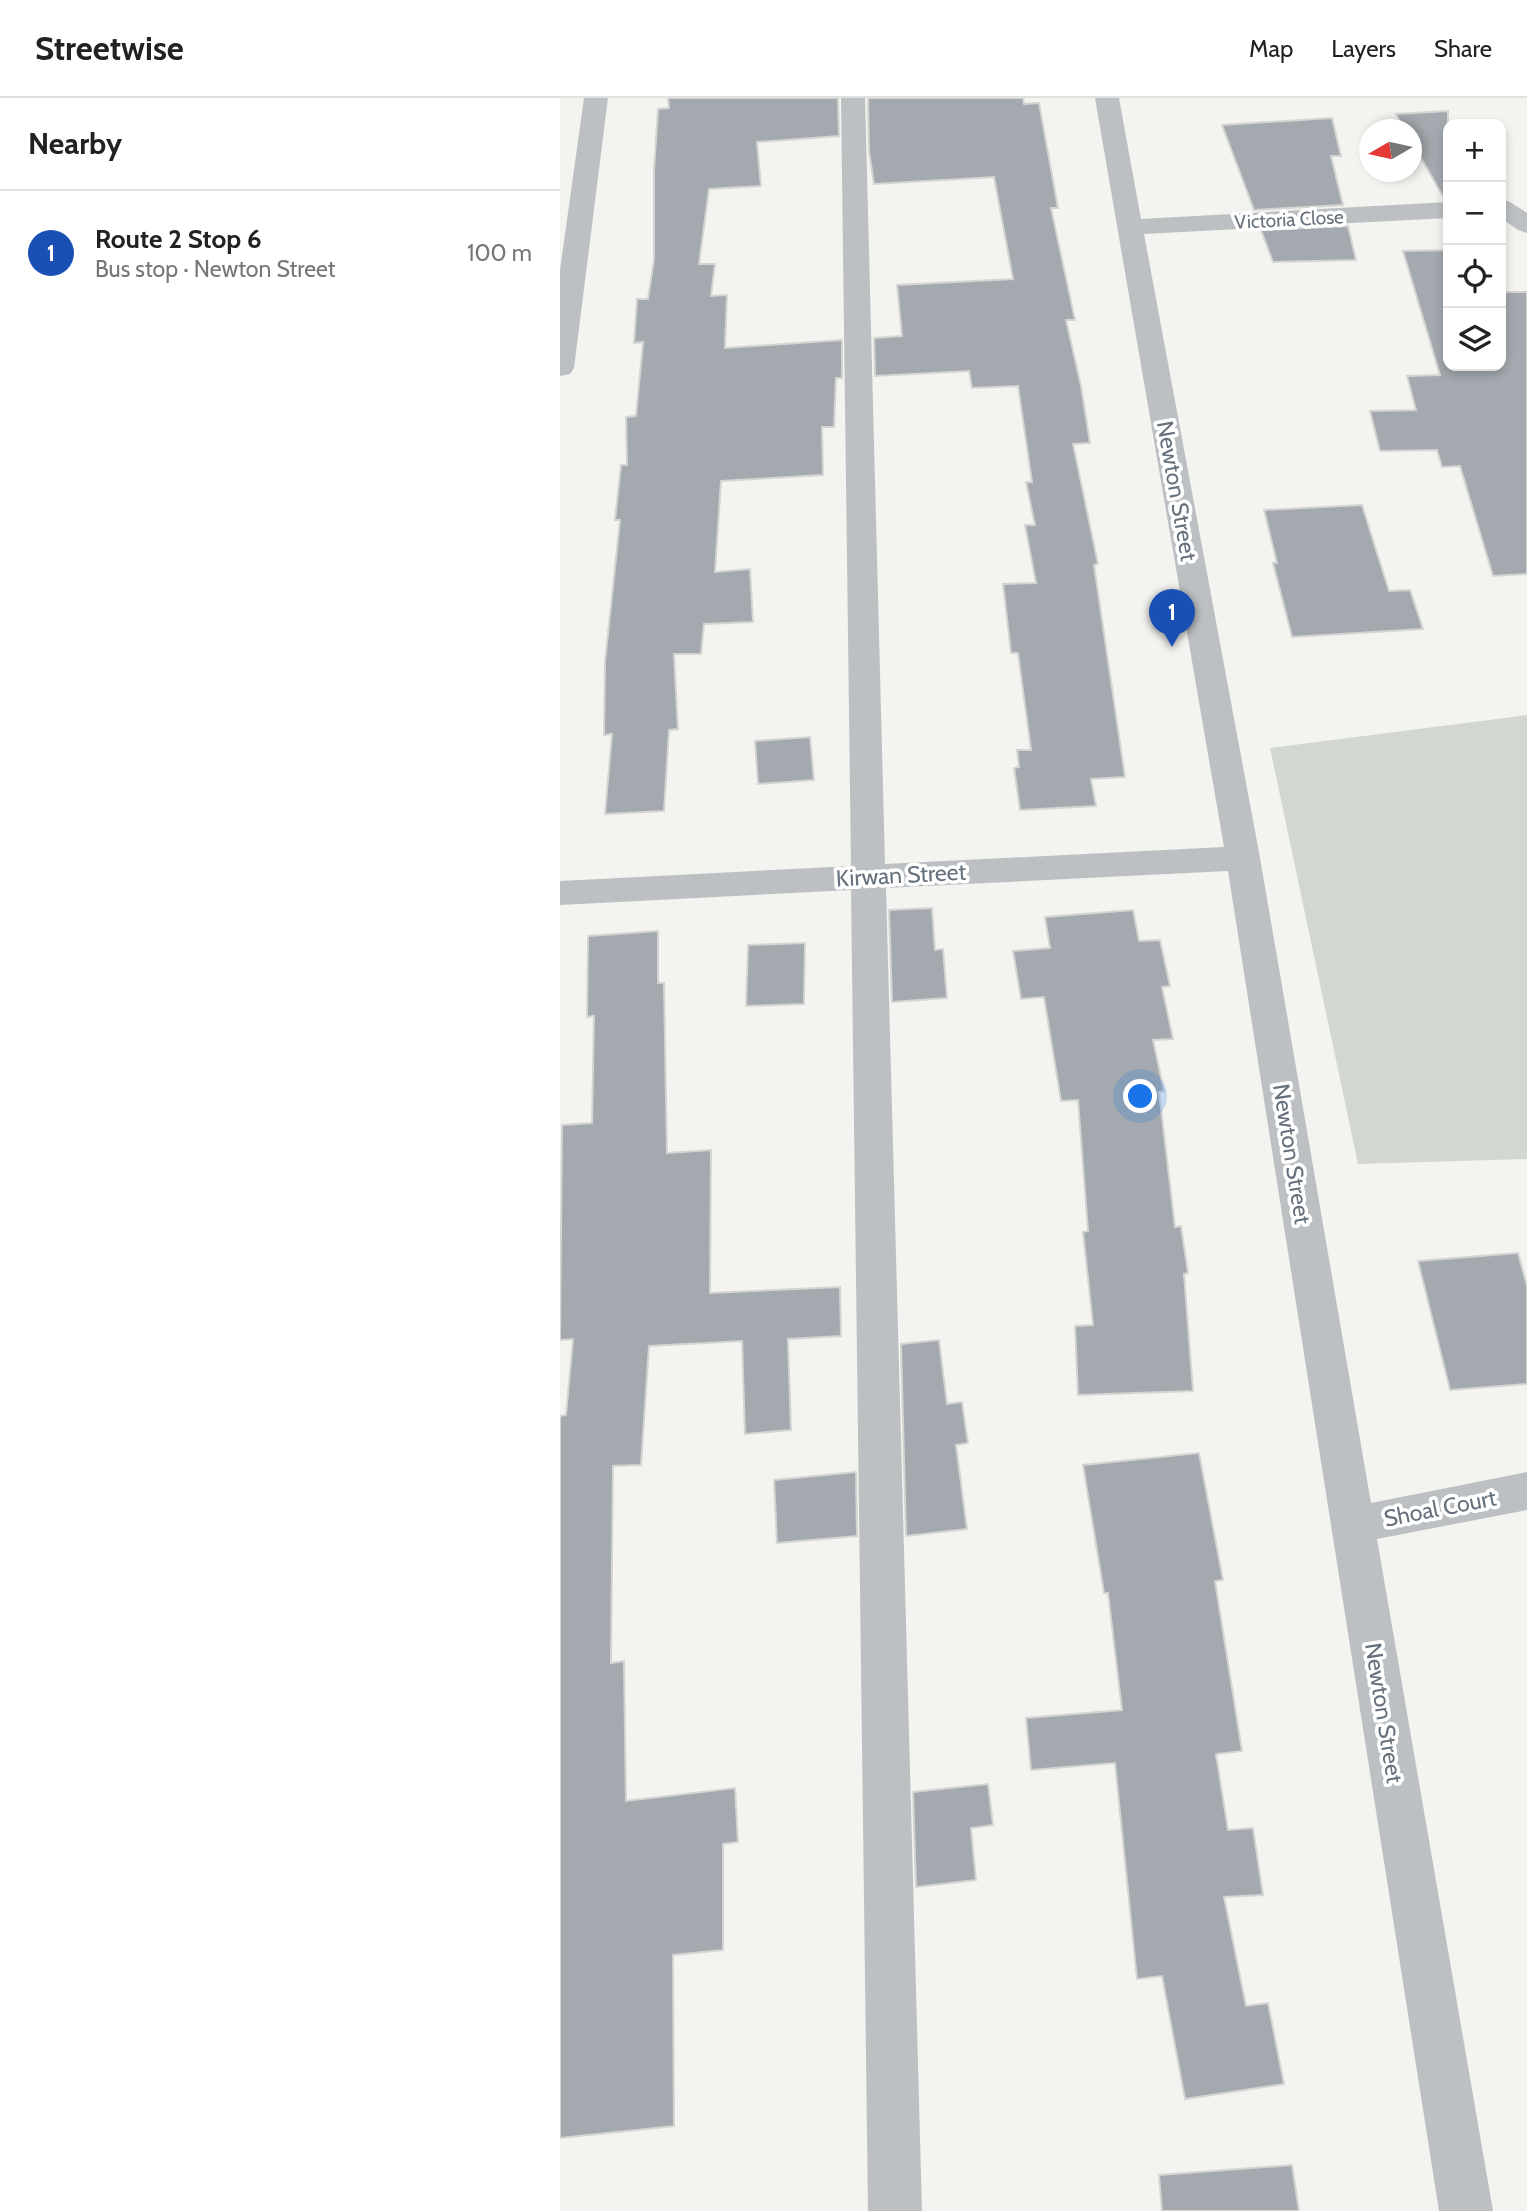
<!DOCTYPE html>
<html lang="en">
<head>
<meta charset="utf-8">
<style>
  body { margin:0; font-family:Cabin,sans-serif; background:#f2f2f2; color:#222 }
  .controls { position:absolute; right:21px; top:21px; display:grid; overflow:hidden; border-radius:14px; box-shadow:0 4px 10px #0003 }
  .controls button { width:63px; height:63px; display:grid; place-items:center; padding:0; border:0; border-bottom:2px solid #e0e0e0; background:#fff; color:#222; font:35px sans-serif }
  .compass { position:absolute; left:799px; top:21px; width:63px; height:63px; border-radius:50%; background:#fff; box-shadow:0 4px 10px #0003; rotate:261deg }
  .you { position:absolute; left:581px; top:999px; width:24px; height:24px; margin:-18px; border:5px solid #fff; border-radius:50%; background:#1a73e8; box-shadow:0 0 0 10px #1a73e833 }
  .badge { display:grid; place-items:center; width:46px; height:46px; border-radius:50%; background:#0f766e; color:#fff; font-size:23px; font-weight:700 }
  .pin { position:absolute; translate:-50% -58px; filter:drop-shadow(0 2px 4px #0008) }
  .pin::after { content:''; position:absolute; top:37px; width:24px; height:21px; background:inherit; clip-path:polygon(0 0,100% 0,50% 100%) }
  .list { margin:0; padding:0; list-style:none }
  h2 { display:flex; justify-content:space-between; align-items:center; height:91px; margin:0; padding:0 28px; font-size:30px }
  h2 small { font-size:23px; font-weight:400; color:#767676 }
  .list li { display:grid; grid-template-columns:46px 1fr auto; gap:21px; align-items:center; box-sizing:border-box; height:126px; padding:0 28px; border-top:2px solid #e0e0e0 }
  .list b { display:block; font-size:26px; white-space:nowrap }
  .list p { margin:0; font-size:23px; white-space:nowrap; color:#767676 }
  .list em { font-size:23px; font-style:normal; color:#767676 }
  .icon { flex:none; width:38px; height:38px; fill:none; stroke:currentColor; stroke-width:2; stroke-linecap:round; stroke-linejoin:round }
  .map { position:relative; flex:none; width:967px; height:2113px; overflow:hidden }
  header { display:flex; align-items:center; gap:42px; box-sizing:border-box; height:98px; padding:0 35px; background:#fff; border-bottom:2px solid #e0e0e0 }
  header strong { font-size:33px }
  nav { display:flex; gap:38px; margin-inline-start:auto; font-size:24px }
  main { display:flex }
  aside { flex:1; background:#fff }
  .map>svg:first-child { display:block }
  .green { fill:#d2d8d0 }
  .building { fill:#a3a9ae; stroke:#d4d5d3; stroke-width:2 }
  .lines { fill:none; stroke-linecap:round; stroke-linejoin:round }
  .minor { fill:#bdc0c3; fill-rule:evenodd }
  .labels { text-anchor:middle; stroke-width:7; stroke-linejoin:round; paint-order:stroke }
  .far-street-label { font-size:19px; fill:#66717d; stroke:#fff }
  .street-label { font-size:23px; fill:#66717d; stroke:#fff }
</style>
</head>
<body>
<header>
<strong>Streetwise</strong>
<nav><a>Map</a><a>Layers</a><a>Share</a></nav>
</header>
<main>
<aside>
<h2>Nearby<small></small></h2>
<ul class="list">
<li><span class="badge" style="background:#1a4fb4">1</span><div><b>Route 2 Stop 6</b><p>Bus stop · Newton Street</p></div><em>100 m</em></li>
</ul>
</aside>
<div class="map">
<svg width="967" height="2113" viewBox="0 0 967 2113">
  <rect width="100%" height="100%" fill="#f3f3f0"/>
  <!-- green -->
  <path class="green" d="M 967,617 L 967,1061 L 798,1066 L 710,650 Z"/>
  <!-- building -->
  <path class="building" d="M 108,0 L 278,0 L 279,38 L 197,44 L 201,88 L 149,91 L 139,166 L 155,166 L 151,198 L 167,197 L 165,250 L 282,242 L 282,280 L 276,280 L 274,329 L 262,329 L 263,377 L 161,383 L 155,474 L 190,471 L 193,524 L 144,526 L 141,556 L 114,556 L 118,631 L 109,632 L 104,713 L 45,716 L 52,636 L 44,637 L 45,564 L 60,422 L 55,422 L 61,367 L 67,367 L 66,319 L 76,318 L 83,244 L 74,245 L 77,201 L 88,201 L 94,161 L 94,73 L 98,11 L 109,10 Z
    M 308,0 L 463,0 L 464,6 L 479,5 L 498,110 L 491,110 L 515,222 L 506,222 L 521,288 L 530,345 L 513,346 L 538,466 L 534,467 L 565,679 L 531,681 L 536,708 L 460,712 L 454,670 L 459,669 L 457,652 L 471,652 L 458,555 L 451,555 L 443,486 L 476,485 L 465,427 L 475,427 L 466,384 L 472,384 L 458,288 L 412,290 L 409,273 L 315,278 L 314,240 L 342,238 L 337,187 L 453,181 L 434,79 L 314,86 L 309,53 Z
    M 888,13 L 888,102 L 885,102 L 851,42 L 851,32 L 845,32 L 836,16 Z
    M 772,20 L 781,58 L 771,58 L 783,107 L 694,112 L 662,27 Z
    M 788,128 L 796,162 L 713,164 L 701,132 Z
    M 888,152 L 888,268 L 941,268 L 941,194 L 967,194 L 967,476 L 933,478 L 900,368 L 882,369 L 877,352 L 820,353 L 810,313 L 856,312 L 847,278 L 880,277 L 843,153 Z
    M 802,407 L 829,493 L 850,492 L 863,531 L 732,539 L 713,465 L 717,465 L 704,412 Z
    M 250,639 L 254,682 L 198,686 L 195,643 Z
    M 372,810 L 375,852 L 383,851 L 387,900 L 332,904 L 329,812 Z
    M 573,812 L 579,843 L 600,842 L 610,888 L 602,889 L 613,941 L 593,942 L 604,993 L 599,994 L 615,1129 L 621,1128 L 628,1175 L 624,1176 L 633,1293 L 518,1297 L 515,1228 L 533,1227 L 523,1134 L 528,1133 L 518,1002 L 501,1003 L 484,899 L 461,901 L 453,853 L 490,850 L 485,819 Z
    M 98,833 L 98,885 L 104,885 L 107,1055 L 151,1052 L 150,1195 L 280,1189 L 281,1238 L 228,1241 L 231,1332 L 185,1336 L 182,1243 L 89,1248 L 81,1367 L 53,1368 L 51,1565 L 64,1563 L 66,1703 L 175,1690 L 178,1744 L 163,1746 L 163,1852 L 113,1857 L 114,2028 L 0,2040 L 0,1318 L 6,1317 L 13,1241 L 0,1242 L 2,1027 L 32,1025 L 34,918 L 27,919 L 28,838 Z
    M 245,845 L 244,906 L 186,908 L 188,847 Z
    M 958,1155 L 967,1188 L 967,1286 L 890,1292 L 858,1163 Z
    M 379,1242 L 387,1306 L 402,1304 L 408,1345 L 396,1347 L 407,1431 L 346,1438 L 341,1246 Z
    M 639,1355 L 663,1482 L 655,1483 L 682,1653 L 656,1656 L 668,1732 L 693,1730 L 703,1797 L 664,1799 L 686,1908 L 708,1905 L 724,1986 L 625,2001 L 602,1878 L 577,1881 L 555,1665 L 471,1672 L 466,1620 L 562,1612 L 548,1495 L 544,1495 L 523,1367 Z
    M 296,1374 L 297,1438 L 217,1445 L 214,1382 Z
    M 428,1686 L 433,1727 L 411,1730 L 416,1782 L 356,1789 L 353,1694 Z
    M 732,2067 L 739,2113 L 602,2113 L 599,2077 Z"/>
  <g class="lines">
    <!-- minor -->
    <path class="minor" d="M 24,0 L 48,0 L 14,270 L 10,276 L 0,278 L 0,172 Z
      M 281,0 L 305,0 L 325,766 L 664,749 L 535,0 L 559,0 L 581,121 L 888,104 L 888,120 L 584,136 L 700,760 L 811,1405 L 967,1374 L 967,1412 L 817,1441 L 933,2113 L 879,2113 L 668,773 L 326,790 L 362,2113 L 308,2113 L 291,792 L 0,807 L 0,783 L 291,768 Z
      M 941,101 L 950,104 L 967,115 L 967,135 L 958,132 L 941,120 Z"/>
  </g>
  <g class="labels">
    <!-- far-street labels -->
    <g class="far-street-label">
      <text transform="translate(729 121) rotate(-3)" y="7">Victoria Close</text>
    </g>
    <!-- street labels -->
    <g class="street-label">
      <text transform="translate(617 393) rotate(80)" y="8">Newton Street</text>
      <text transform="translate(341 777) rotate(-3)" y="8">Kirwan Street</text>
      <text transform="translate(732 1056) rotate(81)" y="8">Newton Street</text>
      <text transform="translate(880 1410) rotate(-11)" y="8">Shoal Court</text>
      <text transform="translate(824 1615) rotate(81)" y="8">Newton Street</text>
    </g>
  </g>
</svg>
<div class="controls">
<button>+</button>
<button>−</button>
<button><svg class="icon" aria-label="locate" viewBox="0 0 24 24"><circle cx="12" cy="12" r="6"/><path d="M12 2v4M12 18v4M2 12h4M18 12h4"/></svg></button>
<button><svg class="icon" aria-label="layers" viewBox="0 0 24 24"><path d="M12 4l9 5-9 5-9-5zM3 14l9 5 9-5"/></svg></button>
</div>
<svg class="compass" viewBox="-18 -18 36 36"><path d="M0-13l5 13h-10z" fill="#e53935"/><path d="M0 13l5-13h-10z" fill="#767676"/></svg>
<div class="you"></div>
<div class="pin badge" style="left:612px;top:549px;background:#1a4fb4">1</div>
</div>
</main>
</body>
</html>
